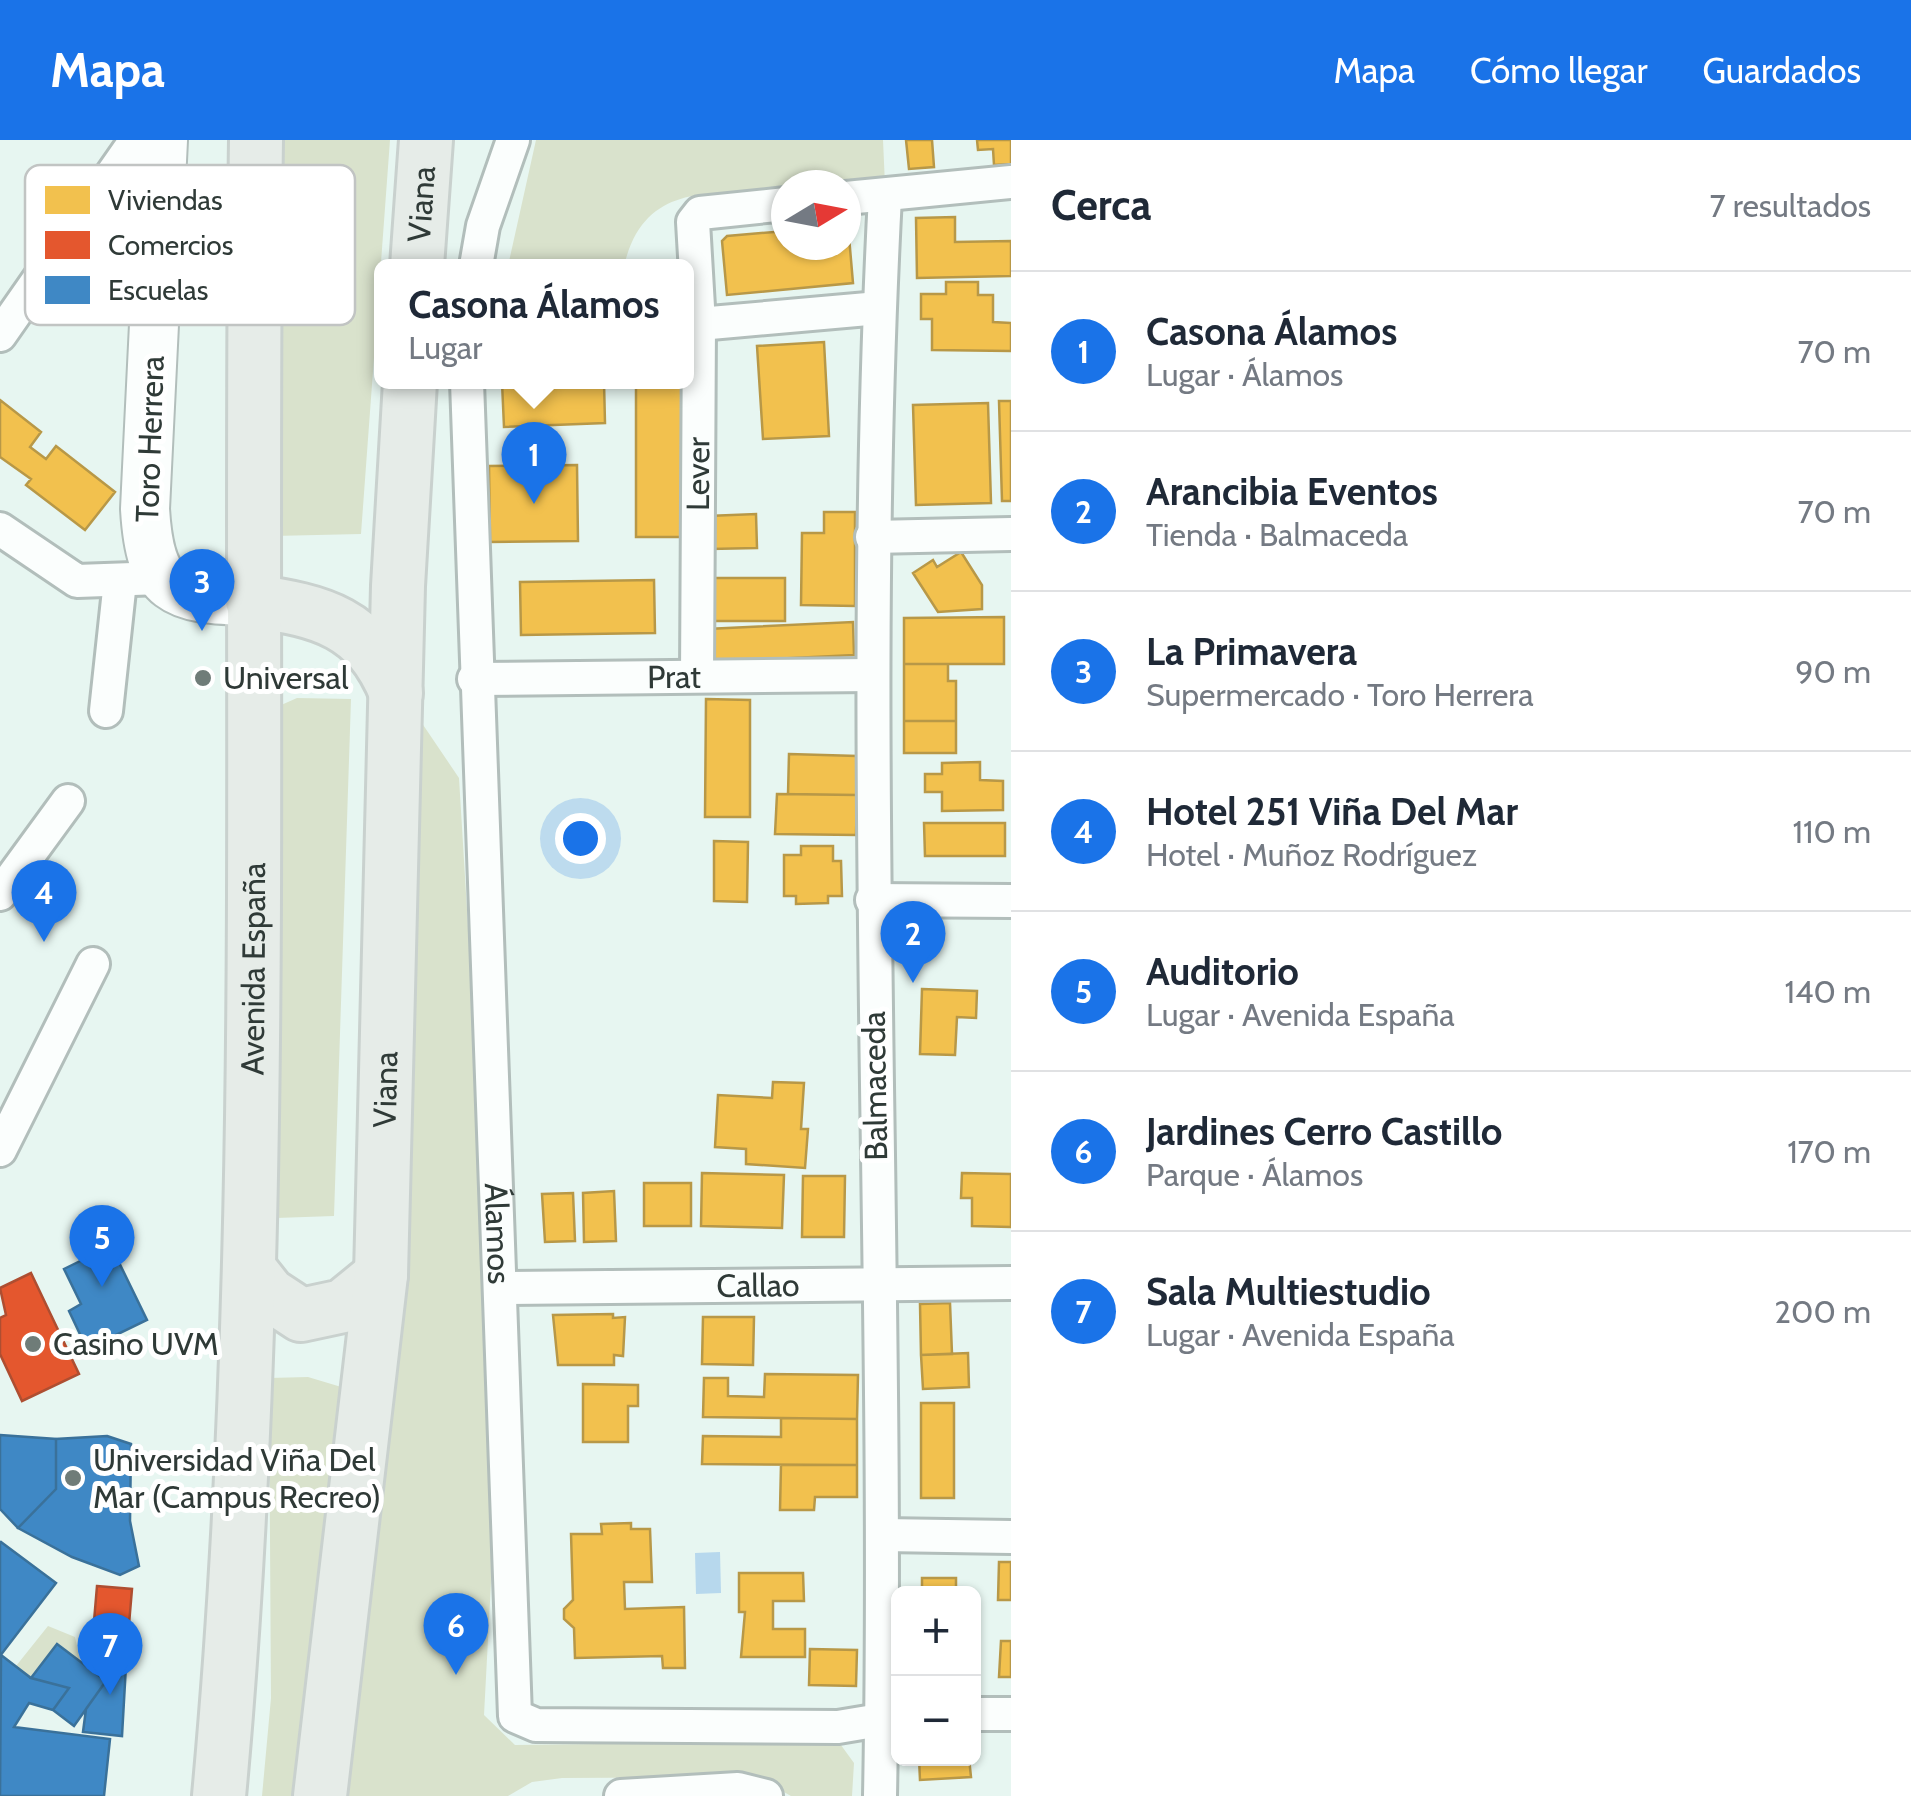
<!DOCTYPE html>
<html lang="es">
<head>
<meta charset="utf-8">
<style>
  body { margin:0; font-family:Cabin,sans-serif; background:#f6f6f7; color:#1f2937 }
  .controls { position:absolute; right:30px; bottom:30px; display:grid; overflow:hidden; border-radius:15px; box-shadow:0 2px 8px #0004 }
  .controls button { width:90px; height:90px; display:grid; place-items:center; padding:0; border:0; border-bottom:2px solid #e0e1e3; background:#fff; color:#1f2937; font:50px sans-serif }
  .compass { position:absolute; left:771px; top:30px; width:90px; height:90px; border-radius:50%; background:#fff; box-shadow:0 2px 8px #0004; rotate:80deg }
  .you { position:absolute; left:580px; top:698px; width:35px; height:35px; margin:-25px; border:8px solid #fff; border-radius:50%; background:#1a73e8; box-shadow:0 0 0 15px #1a73e833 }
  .badge { display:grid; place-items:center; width:65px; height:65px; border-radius:50%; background:#1a73e8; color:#fff; font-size:32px; font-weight:700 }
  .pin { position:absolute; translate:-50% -82px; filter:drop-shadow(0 2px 5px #0008) }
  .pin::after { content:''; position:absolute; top:52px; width:35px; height:30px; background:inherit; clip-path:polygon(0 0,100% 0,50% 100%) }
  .popup { position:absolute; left:374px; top:119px; width:320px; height:130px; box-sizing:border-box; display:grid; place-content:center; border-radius:15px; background:#fff; filter:drop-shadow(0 2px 8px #0005); font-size:32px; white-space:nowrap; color:#747a83 }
  .popup b { font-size:38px; color:#1f2937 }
  .popup::after { content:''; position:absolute; left:50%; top:100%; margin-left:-20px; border:20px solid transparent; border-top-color:#fff }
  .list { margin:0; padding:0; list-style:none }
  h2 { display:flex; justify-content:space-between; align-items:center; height:130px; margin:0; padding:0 40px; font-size:42px }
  h2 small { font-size:32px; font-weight:400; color:#747a83 }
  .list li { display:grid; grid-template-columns:65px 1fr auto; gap:30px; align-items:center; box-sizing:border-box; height:160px; padding:0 40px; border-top:2px solid #e0e1e3 }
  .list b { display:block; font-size:38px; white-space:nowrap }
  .list p { margin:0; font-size:32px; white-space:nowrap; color:#747a83 }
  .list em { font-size:32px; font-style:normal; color:#747a83 }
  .map { position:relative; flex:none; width:1011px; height:1656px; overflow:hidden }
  header { display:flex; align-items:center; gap:60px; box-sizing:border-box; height:140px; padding:0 50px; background:#1a73e8; color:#fff }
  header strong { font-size:48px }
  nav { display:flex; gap:55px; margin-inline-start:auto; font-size:35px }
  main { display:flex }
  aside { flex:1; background:#fff }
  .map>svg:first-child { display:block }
  .green { fill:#d9e2cc }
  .water { fill:#b7d8ed }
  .homes { fill:#f2c14e; stroke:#b89847; stroke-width:2.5 }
  .shops { fill:#e4572e; stroke:#ae4e31; stroke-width:2.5 }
  .schools { fill:#3f88c5; stroke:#3a719a; stroke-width:2.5 }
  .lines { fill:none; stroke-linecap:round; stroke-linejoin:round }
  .street-casing { stroke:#b2bebb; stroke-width:38 }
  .secondary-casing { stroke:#b2bebb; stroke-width:52 }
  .primary-casing { stroke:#c9d1ce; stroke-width:58 }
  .street { stroke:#fbfefd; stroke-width:32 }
  .secondary { stroke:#fbfefd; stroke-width:48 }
  .primary { stroke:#e6ece8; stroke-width:52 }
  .poi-dot { fill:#6f7c78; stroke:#fff; stroke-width:4 }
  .labels { text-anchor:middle; stroke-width:10; stroke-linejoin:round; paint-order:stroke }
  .street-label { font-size:32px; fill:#2f3a37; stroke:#fff }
  .poi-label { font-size:32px; fill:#2f3a37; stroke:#fff; text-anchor:start }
  .key { fill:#fff; stroke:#c1c4c3; stroke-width:2.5 }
  .key-label { font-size:28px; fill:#2f3a37 }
</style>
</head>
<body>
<header>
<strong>Mapa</strong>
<nav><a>Mapa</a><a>Cómo llegar</a><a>Guardados</a></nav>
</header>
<main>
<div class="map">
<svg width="1011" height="1656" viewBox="0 0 1011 1656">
  <rect width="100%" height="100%" fill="#e7f6f1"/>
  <!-- green -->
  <path class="green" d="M 283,0 L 390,0 L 361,394 L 273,396 L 272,6 Z
    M 536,0 L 883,0 L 885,45 L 786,45 L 786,51 C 714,55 645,39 624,126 L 508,126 Z
    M 297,558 L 351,559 L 334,1076 L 276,1078 L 279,566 Z
    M 411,567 L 459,638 L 480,984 L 494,1386 L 484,1575 L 515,1605 L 838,1601 L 854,1623 L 852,1656 L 791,1656 L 757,1637 L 562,1638 L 532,1642 L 508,1656 L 343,1656 Z
    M 308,1237 L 348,1249 L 302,1656 L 262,1656 L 271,1558 L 269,1238 Z
    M 48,1486 L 75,1497 L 80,1521 L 57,1504 L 31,1538 L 16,1526 Z"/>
  <!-- water -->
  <path class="water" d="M 720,1412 L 721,1453 L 696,1454 L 695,1413 Z"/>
  <!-- homes -->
  <path class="homes" d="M 906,0 L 932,0 L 934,27 L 909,29 Z
    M 977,0 L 1011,0 L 1011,24 L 994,25 L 993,9 L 978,10 Z
    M 955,77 L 955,102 L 1011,101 L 1011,136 L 917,138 L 916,78 Z
    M 848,85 L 853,143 L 727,155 L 722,101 L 727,96 L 786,91 L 786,105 L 846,105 Z
    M 946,142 L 978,142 L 978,155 L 993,155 L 993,182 L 1011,183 L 1011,211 L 932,210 L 932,179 L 921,179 L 921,154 L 946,154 Z
    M 824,202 L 829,296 L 763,299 L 757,206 Z
    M 502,242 L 604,242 L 605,283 L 504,287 Z
    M 636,242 L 684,242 L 683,397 L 636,397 Z
    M 0,260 L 41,292 L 30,307 L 46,319 L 56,306 L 115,352 L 85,390 L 26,345 L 31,339 L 0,317 Z
    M 999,261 L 1011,261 L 1011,361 L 1002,361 Z
    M 988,263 L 991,363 L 916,365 L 913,265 Z
    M 577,325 L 578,401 L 490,402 L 489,326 Z
    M 824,372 L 855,372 L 855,466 L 801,465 L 802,393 L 824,393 Z
    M 756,374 L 757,408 L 710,409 L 708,376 Z
    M 961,412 L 982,445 L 982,469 L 938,472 L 913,433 L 933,420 L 937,427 Z
    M 712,438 L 785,438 L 785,481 L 713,481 Z
    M 654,440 L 655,493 L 521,495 L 520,442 Z
    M 1004,477 L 1004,524 L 904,524 L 904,478 Z
    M 853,482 L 854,515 L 709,522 L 707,489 Z
    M 904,524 L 948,524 L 948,541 L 956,541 L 956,581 L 904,581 Z
    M 706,559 L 750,560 L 750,677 L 705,677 Z
    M 904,581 L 956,581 L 956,613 L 904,613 Z
    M 789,614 L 857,616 L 857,655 L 788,654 Z
    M 980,622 L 980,640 L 1003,641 L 1003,670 L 942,671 L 942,652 L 925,652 L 925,634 L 942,634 L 942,623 Z
    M 777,654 L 857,655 L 856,695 L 775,694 Z
    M 924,683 L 1005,683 L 1005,716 L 925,716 Z
    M 714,701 L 748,702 L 747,762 L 714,761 Z
    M 801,706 L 833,706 L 833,721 L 841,721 L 842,756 L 828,756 L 828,763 L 796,764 L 796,756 L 784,756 L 784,715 L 801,715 Z
    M 922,849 L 977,851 L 976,878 L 957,877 L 955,915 L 920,914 Z
    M 773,942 L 804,943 L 801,989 L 808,989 L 805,1028 L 746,1024 L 746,1009 L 715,1007 L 718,955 L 772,958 Z
    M 702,1033 L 784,1035 L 782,1088 L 701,1086 Z
    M 962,1033 L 1011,1034 L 1011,1087 L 972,1086 L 972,1058 L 961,1058 Z
    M 803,1036 L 845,1036 L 844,1097 L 802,1097 Z
    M 644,1043 L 691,1043 L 691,1086 L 644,1086 Z
    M 614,1051 L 616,1101 L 584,1102 L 583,1053 Z
    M 573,1053 L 575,1101 L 545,1102 L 542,1054 Z
    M 950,1163 L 952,1214 L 921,1215 L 920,1164 Z
    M 613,1174 L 613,1178 L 625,1177 L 623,1216 L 614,1215 L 614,1225 L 558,1225 L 553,1175 Z
    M 703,1177 L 754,1177 L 753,1225 L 702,1224 Z
    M 968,1213 L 969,1247 L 923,1249 L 921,1215 Z
    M 765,1234 L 858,1235 L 857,1279 L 703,1277 L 704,1238 L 728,1238 L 728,1256 L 764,1257 Z
    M 583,1244 L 638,1245 L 638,1266 L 628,1266 L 628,1302 L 583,1302 Z
    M 921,1263 L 954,1263 L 954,1358 L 921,1358 Z
    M 781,1278 L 857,1279 L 857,1325 L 702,1324 L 703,1296 L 781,1297 Z
    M 781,1325 L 857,1325 L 857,1357 L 815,1357 L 814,1370 L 780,1370 Z
    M 631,1383 L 631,1389 L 650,1389 L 652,1442 L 624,1442 L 625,1469 L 684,1467 L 685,1528 L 663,1528 L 662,1516 L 575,1518 L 574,1488 L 564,1479 L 564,1469 L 573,1460 L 571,1394 L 602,1394 L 601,1384 Z
    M 999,1422 L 1011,1422 L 1011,1460 L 998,1460 Z
    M 739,1433 L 803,1433 L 804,1461 L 773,1461 L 773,1489 L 805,1489 L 805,1517 L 741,1517 L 745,1472 L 739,1472 Z
    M 922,1438 L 956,1438 L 956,1454 L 922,1454 Z
    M 1001,1501 L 1011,1501 L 1011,1537 L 999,1537 Z
    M 810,1509 L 857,1510 L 856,1546 L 809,1545 Z
    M 919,1618 L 969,1618 L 971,1637 L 920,1640 Z"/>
  <!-- shops -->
  <path class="shops" d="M 31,1133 L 79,1234 L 22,1261 L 0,1214 L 0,1178 L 6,1175 L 0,1148 Z
    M 97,1446 L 132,1449 L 127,1508 L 92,1505 Z"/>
  <!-- schools -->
  <path class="schools" d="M 111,1106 L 147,1180 L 87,1209 L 69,1171 L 81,1164 L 64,1129 Z
    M 0,1295 L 56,1299 L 56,1349 L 18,1388 L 0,1369 Z
    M 107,1296 L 131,1304 L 130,1381 L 139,1426 L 120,1435 L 72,1417 L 18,1388 L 56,1349 L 56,1299 Z
    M 1,1402 L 56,1443 L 0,1516 L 0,1403 Z
    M 57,1504 L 106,1541 L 74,1586 L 53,1570 L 69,1548 L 31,1538 Z
    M 92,1505 L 127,1508 L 122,1596 L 83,1592 L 86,1569 L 106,1541 L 89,1528 Z
    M 1,1515 L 31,1538 L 69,1548 L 53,1570 L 29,1563 L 14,1587 L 110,1599 L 104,1656 L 0,1656 Z"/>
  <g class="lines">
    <defs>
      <g id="street">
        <path d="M 846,58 L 1011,42"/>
        <path d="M 476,126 L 483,86 L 513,0"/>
        <path d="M 699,184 L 879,168"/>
        <path d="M 0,195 L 136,0"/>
        <path id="s1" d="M 467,242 L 515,1576 L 536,1585 L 838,1587 L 898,1577"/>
        <path d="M 0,389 L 77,441 L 161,438"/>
        <path d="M 872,397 L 1011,394"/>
        <path id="s2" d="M 697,536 L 699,184 L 693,82 L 700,73 L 786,64"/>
        <path id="s3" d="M 474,539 L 872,535"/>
        <path d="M 106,571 L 120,441"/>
        <path d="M 0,754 L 68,661"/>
        <path d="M 872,760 L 1011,761"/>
        <path d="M 0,1010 L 93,824"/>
        <path id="s4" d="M 503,1148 L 1011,1143"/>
        <path d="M 883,1395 L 1011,1397"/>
        <path d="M 974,1574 L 1011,1574"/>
        <path d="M 621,1656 L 738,1649 L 766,1656"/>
        <path d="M 880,1656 C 890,1122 857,589 885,56"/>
      </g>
      <path id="secondary" d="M 163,0 L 145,369 C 150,452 173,460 252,461"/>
      <g id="primary">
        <path id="s5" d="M 417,126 L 426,0"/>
        <path d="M 252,461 C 322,471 367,482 396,553"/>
        <path d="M 250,1130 L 269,1154 L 301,1175 L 343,1166 L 381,1135"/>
        <path id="s6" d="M 219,1656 C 270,1105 248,552 256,0"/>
        <path id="s7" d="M 320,1656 L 381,1135 L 398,446 L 410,242"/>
      </g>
    </defs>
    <!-- street casing -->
    <use href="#street" class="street-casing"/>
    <!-- secondary casing -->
    <use href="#secondary" class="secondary-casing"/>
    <!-- primary casing -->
    <use href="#primary" class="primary-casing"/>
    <!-- street -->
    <use href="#street" class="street"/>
    <!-- secondary -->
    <use href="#secondary" class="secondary"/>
    <!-- primary -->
    <use href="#primary" class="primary"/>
  </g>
  <!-- markers -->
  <g class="poi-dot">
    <circle cx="203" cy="538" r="10"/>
    <circle cx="33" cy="1204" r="10"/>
    <circle cx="73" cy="1338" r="10"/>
  </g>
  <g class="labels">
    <!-- street labels -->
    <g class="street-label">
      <text dy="11" stroke="none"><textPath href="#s5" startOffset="62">Viana</textPath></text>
      <text transform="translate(150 299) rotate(-88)" y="11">Toro Herrera</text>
      <text dy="11" stroke="none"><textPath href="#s2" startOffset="202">Lever</textPath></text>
      <text dy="11" stroke="none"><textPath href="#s3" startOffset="200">Prat</textPath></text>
      <text dy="11" stroke="none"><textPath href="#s6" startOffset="828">Avenida España</textPath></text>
      <text transform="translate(875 946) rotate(-91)" y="11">Balmaceda</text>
      <text dy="11" stroke="none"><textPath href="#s7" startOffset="710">Viana</textPath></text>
      <text dy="11" stroke="none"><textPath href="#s1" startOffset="852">Álamos</textPath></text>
      <text dy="11" stroke="none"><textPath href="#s4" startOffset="255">Callao</textPath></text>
    </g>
    <!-- poi labels -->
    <g class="poi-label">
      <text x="223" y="549">Universal</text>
      <text x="53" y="1215">Casino UVM</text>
      <text x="93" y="1331">Universidad Viña Del<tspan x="93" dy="37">Mar (Campus Recreo)</tspan></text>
    </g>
  </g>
  <!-- legend -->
  <rect x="25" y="25" width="330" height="160" rx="15" class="key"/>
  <rect x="45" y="46" width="45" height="28" fill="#f2c14e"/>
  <rect x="45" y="91" width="45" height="28" fill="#e4572e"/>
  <rect x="45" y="136" width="45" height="28" fill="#3f88c5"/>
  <g class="key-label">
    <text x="108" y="70">Viviendas</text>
    <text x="108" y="115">Comercios</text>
    <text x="108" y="160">Escuelas</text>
  </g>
</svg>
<div class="controls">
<button>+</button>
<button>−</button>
</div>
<svg class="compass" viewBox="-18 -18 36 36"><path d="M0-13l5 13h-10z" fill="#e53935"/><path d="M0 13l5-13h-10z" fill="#747a83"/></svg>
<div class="you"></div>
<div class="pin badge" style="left:534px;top:364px">1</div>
<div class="popup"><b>Casona Álamos</b>Lugar</div>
<div class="pin badge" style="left:913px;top:843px">2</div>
<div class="pin badge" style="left:202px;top:491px">3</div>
<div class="pin badge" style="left:44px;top:802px">4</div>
<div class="pin badge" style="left:102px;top:1147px">5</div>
<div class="pin badge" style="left:456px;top:1535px">6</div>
<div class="pin badge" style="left:110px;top:1555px">7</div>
</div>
<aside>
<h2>Cerca<small>7 resultados</small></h2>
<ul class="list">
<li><span class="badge">1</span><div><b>Casona Álamos</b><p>Lugar · Álamos</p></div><em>70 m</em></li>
<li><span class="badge">2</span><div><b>Arancibia Eventos</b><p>Tienda · Balmaceda</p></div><em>70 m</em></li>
<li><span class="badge">3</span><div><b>La Primavera</b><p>Supermercado · Toro Herrera</p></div><em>90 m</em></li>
<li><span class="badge">4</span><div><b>Hotel 251 Viña Del Mar</b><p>Hotel · Muñoz Rodríguez</p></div><em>110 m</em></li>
<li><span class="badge">5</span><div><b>Auditorio</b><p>Lugar · Avenida España</p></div><em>140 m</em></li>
<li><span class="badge">6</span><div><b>Jardines Cerro Castillo</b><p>Parque · Álamos</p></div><em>170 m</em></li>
<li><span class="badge">7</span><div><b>Sala Multiestudio</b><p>Lugar · Avenida España</p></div><em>200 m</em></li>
</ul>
</aside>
</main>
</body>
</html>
